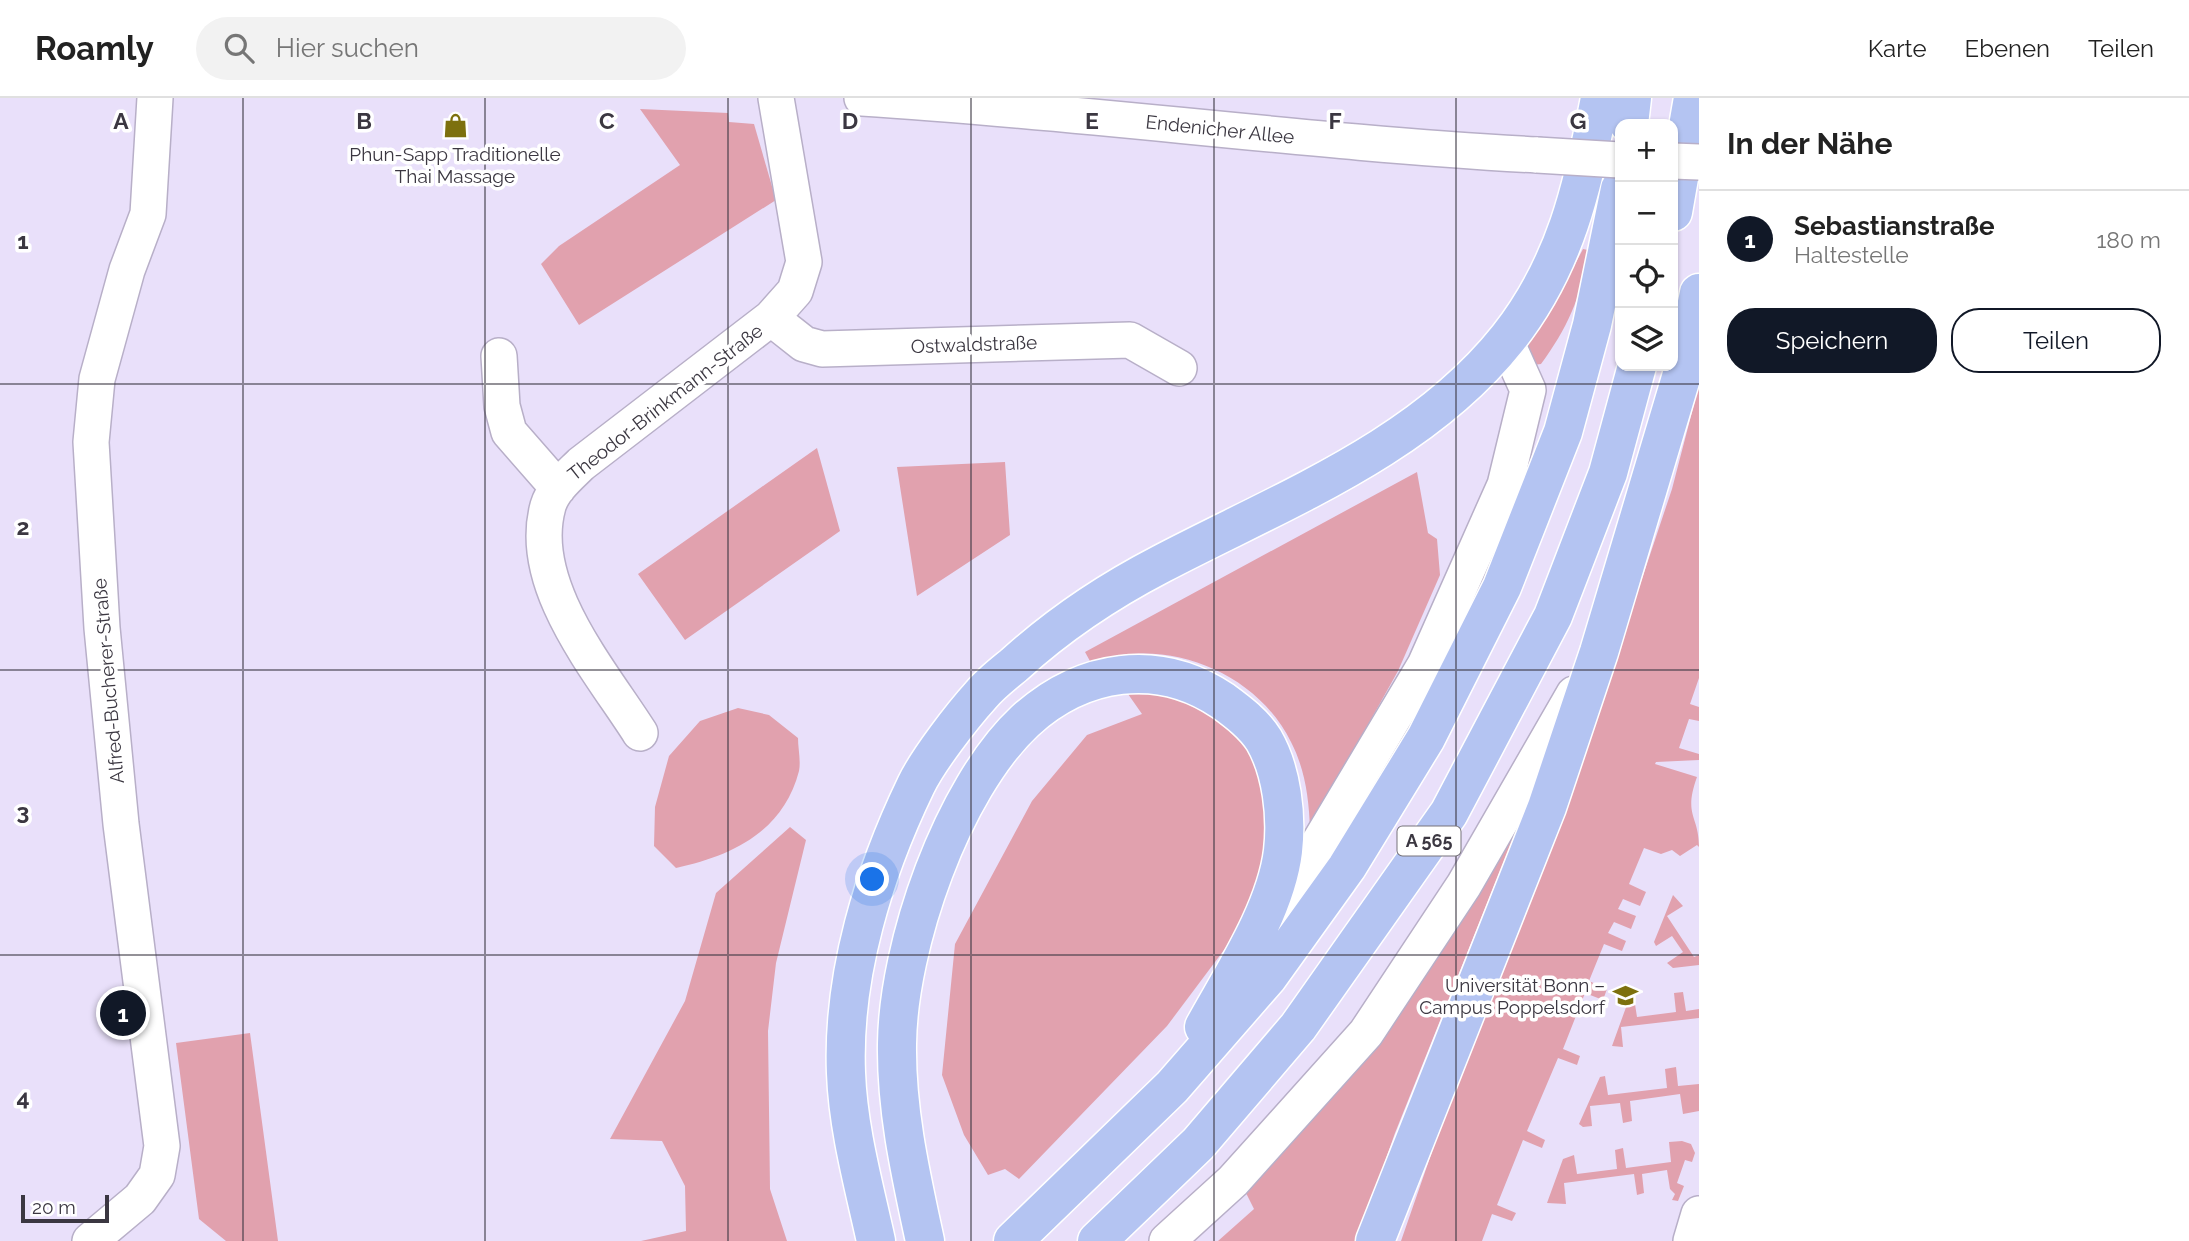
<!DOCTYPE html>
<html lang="de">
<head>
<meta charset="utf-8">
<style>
  body { margin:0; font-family:Raleway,sans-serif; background:#f2f2f2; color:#222 }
  .controls { position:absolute; right:21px; top:21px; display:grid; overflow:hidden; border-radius:14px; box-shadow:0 2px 5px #0004 }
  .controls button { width:63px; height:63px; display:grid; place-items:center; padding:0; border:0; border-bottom:2px solid #e0e0e0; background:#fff; color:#222; font:35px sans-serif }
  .scale { position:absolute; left:21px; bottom:18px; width:88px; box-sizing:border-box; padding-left:7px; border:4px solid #3b3741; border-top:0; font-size:19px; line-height:24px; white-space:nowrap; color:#3b3741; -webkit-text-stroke:5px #fff; paint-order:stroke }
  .you { position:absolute; left:873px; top:782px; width:24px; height:24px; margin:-18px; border:5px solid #fff; border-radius:50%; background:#1a73e8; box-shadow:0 0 0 10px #1a73e833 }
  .badge { display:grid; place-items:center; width:46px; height:46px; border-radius:50%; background:#111827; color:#fff; font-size:23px; font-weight:700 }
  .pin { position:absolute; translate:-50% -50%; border:4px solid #fff; box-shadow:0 2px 7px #0006 }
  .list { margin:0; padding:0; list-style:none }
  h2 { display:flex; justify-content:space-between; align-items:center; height:91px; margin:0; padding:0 28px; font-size:30px }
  h2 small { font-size:23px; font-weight:400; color:#767676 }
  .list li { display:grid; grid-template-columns:46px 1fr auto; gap:21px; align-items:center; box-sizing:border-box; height:98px; padding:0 28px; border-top:2px solid #e0e0e0 }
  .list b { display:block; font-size:26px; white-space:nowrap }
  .list p { margin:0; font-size:23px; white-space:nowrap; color:#767676 }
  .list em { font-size:23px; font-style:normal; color:#767676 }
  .actions { display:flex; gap:14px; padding:21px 28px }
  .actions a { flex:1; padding:16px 0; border:2px solid #111827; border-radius:28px; text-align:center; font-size:24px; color:#111827 }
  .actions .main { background:#111827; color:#fff }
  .icon { flex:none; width:38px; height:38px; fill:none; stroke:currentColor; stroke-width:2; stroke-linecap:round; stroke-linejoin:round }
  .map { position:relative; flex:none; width:1699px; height:1143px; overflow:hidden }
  header { display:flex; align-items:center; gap:42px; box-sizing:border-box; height:98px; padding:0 35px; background:#fff; border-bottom:2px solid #e0e0e0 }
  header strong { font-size:33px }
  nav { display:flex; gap:38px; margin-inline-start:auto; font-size:24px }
  .search { width:490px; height:63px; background:#f2f2f2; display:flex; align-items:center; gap:18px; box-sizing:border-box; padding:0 24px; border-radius:38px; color:#767676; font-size:26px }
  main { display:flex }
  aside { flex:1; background:#fff }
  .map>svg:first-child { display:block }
  .green { fill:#e1a1ae }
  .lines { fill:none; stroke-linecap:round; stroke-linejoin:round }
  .minor-casing { stroke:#b8afc8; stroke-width:38 }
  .highway-casing { stroke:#fff; stroke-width:41 }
  .minor { stroke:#fff; stroke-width:35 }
  .highway { stroke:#b4c4f2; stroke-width:38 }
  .minor-bridge-casing { stroke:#b8afc8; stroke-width:38; stroke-linecap:butt }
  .minor-bridge { stroke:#fff; stroke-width:35 }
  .grid { fill:none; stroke:#3b3741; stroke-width:2; stroke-opacity:0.55 }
  .labels { text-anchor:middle; stroke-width:7; stroke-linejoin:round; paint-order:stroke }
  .shield { fill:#fff; stroke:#76737a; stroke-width:2 }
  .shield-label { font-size:18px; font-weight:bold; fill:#3b3741 }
  .street-label { font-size:19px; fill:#3b3741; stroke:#fff }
  .poi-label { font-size:19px; fill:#3b3741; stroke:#fff }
  .grid-label { font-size:23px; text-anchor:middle; font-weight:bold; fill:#3b3741; stroke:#fff; stroke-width:7; stroke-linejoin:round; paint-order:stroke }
</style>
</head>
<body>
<header>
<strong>Roamly</strong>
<div class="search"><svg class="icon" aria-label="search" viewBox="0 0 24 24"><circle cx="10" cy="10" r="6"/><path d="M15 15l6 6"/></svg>Hier suchen</div>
<nav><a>Karte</a><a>Ebenen</a><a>Teilen</a></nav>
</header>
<main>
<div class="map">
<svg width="1699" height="1143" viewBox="0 0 1699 1143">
  <rect width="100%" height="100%" fill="#e9e0fa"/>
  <!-- green -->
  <path class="green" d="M 640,11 L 728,15 L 729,24 L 754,26 L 776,102 L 579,227 L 541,166 L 559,148 L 680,67 Z
    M 1583,151 L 1588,152 C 1583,196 1567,231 1541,266 L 1533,267 L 1525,251 L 1551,212 Z
    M 1699,287 L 1699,580 L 1690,606 L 1699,609 L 1699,623 L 1689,621 L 1679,650 L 1699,656 L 1699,662 L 1656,664 L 1655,666 L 1697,679 C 1683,718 1699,717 1699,749 L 1697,747 L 1680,758 L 1672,752 L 1661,756 L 1644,750 L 1629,786 L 1646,794 L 1640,808 L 1623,801 L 1618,811 L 1636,818 L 1631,831 L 1614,824 L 1608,835 L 1626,843 L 1622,853 L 1604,846 L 1589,883 L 1607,891 L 1603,902 L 1585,895 L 1563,951 L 1580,958 L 1577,967 L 1558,960 L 1527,1033 L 1545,1042 L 1542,1050 L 1523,1042 L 1497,1107 L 1516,1115 L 1512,1123 L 1492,1116 L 1482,1143 L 1401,1143 L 1450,1002 L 1556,738 L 1672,391 Z
    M 817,350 L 840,433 L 685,542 L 638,476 Z
    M 1005,364 L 1010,437 L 917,498 L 897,369 Z
    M 1417,374 L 1428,435 L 1437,441 L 1440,477 L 1398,573 L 1310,731 C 1309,701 1305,671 1291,644 C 1256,573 1164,537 1091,565 L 1085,554 Z
    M 1128,596 L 1172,597 L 1216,616 L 1245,642 L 1263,678 L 1267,763 L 1236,836 L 1167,928 L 1019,1081 L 1005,1071 L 988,1077 L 964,1037 L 942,977 L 955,846 L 1032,703 L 1087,637 L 1142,616 Z
    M 738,610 L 769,617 L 798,640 C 798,650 801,663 799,673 C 783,734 732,758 676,770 L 654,748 L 655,709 L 669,658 L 700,623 Z
    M 1520,723 L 1395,1035 L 1357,1143 L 1218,1143 L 1254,1111 L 1246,1095 L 1314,1019 L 1366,952 Z
    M 790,729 L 806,742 L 776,865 L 768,933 L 770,1091 L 787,1143 L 641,1143 L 686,1133 L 685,1088 L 662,1043 L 610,1041 L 685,903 L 716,795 Z
    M 1673,797 L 1683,808 L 1667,818 L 1694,859 L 1699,857 L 1699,867 L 1673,870 L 1667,865 L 1683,854 L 1672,838 L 1656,848 L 1654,844 Z
    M 1683,894 L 1686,913 L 1699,911 L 1699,920 L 1621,929 L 1623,949 L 1612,948 L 1629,901 L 1634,900 L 1637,919 L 1676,914 L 1674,895 Z
    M 250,935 L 278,1143 L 226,1143 L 199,1121 L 176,945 Z
    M 1676,969 L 1678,988 L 1699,986 L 1699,1013 L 1683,1016 L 1680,996 L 1630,1003 L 1632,1023 L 1623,1025 L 1620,1005 L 1590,1008 L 1592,1028 L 1583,1029 L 1579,1026 L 1600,979 L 1605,978 L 1608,997 L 1667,990 L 1665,971 Z
    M 1682,1043 L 1691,1046 L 1695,1055 L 1692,1064 L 1685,1062 L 1677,1085 L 1684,1088 L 1678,1103 L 1672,1102 L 1675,1096 L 1670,1091 L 1667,1072 L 1642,1076 L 1644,1095 L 1637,1097 L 1634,1076 L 1564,1085 L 1566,1106 L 1547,1105 L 1563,1061 L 1574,1057 L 1577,1076 L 1617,1071 L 1615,1052 L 1623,1050 L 1626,1070 L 1671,1064 L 1669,1044 Z"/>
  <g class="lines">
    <defs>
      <path id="minor" d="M 862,0 C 1088,14 1312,45 1537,57
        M 771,220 L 804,246 L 822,251 L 1130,242 L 1179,270
        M 499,258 L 502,308 L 509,334 L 558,390
        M 640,635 C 600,572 526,487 548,408 C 553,391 569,378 581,366 L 771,220 L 795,193 L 804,164 L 776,0
        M 1271,815 L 1317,748 L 1425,567 L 1505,387 L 1528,292 L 1506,243
        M 90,1143 L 140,1101 L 157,1077 L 162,1048 L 121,726 L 102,530 L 91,344 L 97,281 L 127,172 L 148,116 L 155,0
        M 1167,1143 L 1233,1083 L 1366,935 L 1464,787 L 1574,596
        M 1691,1143 L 1699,1116"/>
      <path id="highway" d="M 1629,26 L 1632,0
        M 1673,114 L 1693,0
        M 876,1143 C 864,1088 848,1031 846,975 C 842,877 874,774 916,687 C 928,662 962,618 981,597 C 990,586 1003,576 1014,567 C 1059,526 1107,494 1161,466 C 1281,403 1421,350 1508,240 C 1565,168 1583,89 1600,0
        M 925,1143 C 911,1078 896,1013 897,946 C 898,848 952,691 1025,623 C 1082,571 1158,559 1223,603 C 1238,614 1254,626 1264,642 C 1282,673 1287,718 1283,753 C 1276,812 1232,878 1204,929
        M 1013,1143 L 1172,989 L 1268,879 L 1347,769 L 1426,640 L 1502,489 L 1563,334 L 1592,227 L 1620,91
        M 1097,1143 L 1198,1046 L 1298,929 L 1449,715 L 1553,518 L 1608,375 L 1637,268
        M 1375,1143 L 1547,709 L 1599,554 L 1683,273 L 1699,195"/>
    </defs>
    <!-- minor casing -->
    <use href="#minor" class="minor-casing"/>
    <!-- highway casing -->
    <use href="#highway" class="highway-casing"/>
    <!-- minor -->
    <use href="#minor" class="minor"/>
    <!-- highway -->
    <use href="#highway" class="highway"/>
    <defs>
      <path id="minor-bridge" d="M 1537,57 L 1620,62
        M 1673,63 L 1699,64"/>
    </defs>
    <!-- minor-bridge casing -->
    <use href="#minor-bridge" class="minor-bridge-casing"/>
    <!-- minor-bridge -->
    <use href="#minor-bridge" class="minor-bridge"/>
  </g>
  <!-- grid -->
  <path class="grid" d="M 243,0 L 243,1143M 485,0 L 485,1143M 728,0 L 728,1143M 971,0 L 971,1143M 1214,0 L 1214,1143M 1456,0 L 1456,1143M 0,286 L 1699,286M 0,572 L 1699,572M 0,857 L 1699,857"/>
  <!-- icons -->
  <defs>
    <symbol id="shop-bare" viewBox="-9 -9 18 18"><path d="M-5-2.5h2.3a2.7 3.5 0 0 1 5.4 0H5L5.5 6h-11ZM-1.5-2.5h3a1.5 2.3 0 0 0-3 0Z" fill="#7d700e" stroke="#fff" stroke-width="2.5" paint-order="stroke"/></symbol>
    <symbol id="university-bare" viewBox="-9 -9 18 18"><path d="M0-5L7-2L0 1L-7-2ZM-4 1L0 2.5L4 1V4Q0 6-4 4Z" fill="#7d700e" stroke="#fff" stroke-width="2.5" paint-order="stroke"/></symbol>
  </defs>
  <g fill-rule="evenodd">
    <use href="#shop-bare" x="438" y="10" width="35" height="35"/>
    <use href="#university-bare" x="1608" y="880" width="35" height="35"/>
  </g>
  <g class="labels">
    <!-- shield labels -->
    <rect class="shield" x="1397.5" y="728.5" width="63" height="29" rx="5"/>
    <g class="shield-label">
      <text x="1429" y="749">A 565</text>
    </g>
    <!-- street labels -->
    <g class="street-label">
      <text transform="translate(1220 31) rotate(6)" y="7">Endenicher Allee</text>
      <text transform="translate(974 246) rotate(-2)" y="7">Ostwaldstraße</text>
      <text transform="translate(665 304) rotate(-38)" y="7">Theodor-Brinkmann-Straße</text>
      <text transform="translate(108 583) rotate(-95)" y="7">Alfred-Bucherer-Straße</text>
    </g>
    <!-- poi labels -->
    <g class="poi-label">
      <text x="455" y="63">Phun-Sapp Traditionelle<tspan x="455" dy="22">Thai Massage</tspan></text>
      <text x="1605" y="894" text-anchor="end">Universität Bonn –<tspan x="1605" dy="22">Campus Poppelsdorf</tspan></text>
    </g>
  </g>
  <g class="grid-label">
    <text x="121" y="31">A</text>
    <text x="364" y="31">B</text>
    <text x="607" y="31">C</text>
    <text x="850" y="31">D</text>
    <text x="1092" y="31">E</text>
    <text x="1335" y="31">F</text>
    <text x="1578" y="31">G</text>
    <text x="23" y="151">1</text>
    <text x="23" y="437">2</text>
    <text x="23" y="722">3</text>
    <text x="23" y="1008">4</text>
  </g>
</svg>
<div class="controls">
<button>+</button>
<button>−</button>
<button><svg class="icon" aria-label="locate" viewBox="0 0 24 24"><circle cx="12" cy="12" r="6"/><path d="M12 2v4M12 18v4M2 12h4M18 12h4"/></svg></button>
<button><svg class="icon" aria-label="layers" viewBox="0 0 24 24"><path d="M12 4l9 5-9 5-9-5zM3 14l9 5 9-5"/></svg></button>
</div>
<div class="scale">20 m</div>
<div class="you"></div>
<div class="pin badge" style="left:123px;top:915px">1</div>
</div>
<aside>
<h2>In der Nähe<small></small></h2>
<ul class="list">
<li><span class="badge">1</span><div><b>Sebastianstraße</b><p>Haltestelle</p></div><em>180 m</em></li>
</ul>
<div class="actions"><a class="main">Speichern</a><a>Teilen</a></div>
</aside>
</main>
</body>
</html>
